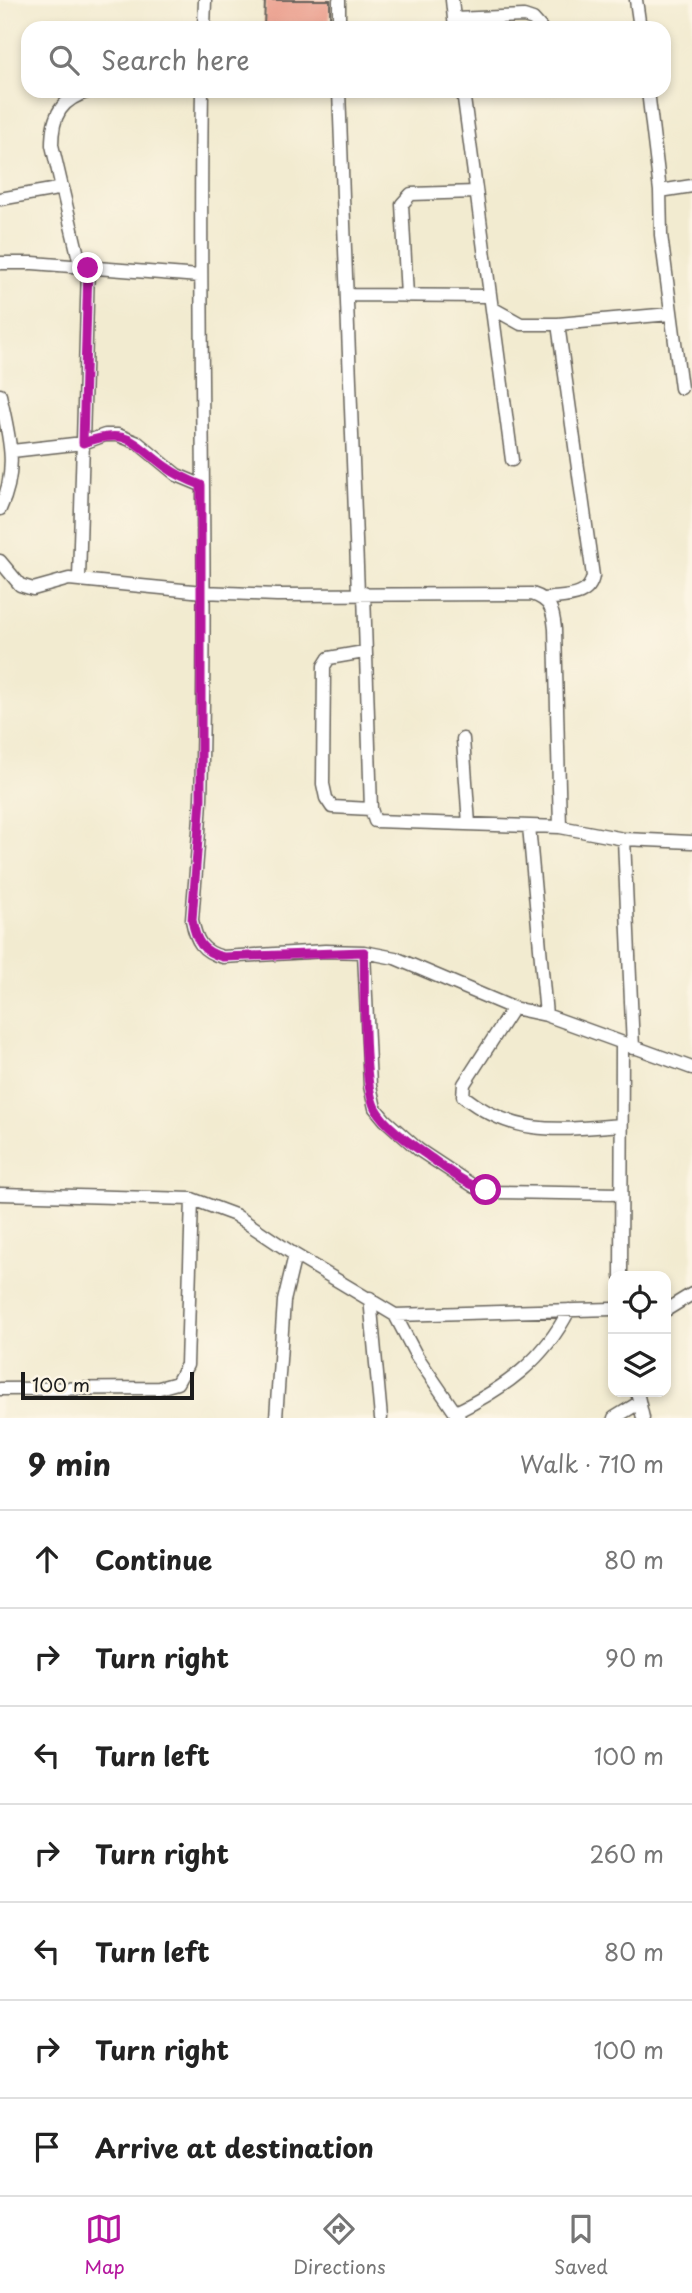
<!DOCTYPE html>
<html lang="en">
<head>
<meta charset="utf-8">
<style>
  body { margin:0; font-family:"Playpen Sans",sans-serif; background:#f2f2f2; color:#222 }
  .controls { position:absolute; right:21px; bottom:21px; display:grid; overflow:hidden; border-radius:14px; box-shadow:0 4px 10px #0003 }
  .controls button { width:63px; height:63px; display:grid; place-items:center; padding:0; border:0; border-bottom:2px solid #e0e0e0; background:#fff; color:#222; font:35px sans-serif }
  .scale { position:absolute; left:21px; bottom:18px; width:173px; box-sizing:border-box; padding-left:7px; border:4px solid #1c1c1c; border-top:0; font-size:19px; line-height:24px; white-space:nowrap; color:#1c1c1c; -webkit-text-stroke:5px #fcf5e5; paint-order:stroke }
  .stop { position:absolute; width:21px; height:21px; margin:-16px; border:5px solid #b5179e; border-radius:50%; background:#fff }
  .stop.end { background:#b5179e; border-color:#fff; box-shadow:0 2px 7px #0008 }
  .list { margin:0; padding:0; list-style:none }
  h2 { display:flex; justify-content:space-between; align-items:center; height:91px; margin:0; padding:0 28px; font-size:30px }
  h2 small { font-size:23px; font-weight:400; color:#767676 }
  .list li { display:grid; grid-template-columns:46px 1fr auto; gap:21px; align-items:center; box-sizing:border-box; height:98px; padding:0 28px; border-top:2px solid #e0e0e0 }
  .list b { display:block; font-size:26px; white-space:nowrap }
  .list em { font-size:23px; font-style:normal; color:#767676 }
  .icon { flex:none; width:38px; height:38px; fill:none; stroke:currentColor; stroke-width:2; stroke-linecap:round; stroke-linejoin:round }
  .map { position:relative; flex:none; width:692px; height:1418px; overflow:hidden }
  .search { position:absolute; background:#fff; box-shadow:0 4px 10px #0003; left:21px; right:21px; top:21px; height:77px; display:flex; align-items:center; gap:18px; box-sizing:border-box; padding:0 24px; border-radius:21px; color:#767676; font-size:26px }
  .sheet { height:777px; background:#fff }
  nav { display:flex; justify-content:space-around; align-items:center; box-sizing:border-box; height:98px; border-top:2px solid #e0e0e0; background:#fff; font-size:19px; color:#767676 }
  nav a { display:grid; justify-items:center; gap:4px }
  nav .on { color:#b5179e }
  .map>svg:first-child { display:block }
  .building { fill:#e99584 }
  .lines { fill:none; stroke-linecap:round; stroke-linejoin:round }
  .minor-casing { stroke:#67645b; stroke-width:15 }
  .minor { stroke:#fff; stroke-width:12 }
  .route { stroke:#b5179e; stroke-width:9 }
</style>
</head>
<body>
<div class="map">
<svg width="692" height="1418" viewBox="0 0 692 1418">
  <rect width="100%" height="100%" fill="#fcf5e5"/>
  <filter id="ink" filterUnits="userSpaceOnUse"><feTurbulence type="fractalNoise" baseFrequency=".0143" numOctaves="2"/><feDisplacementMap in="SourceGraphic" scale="14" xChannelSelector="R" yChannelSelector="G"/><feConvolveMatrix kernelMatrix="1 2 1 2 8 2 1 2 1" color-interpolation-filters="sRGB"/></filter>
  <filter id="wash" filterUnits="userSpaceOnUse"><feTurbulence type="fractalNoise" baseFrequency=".00686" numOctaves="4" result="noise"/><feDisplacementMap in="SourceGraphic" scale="28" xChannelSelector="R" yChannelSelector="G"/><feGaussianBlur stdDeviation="1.57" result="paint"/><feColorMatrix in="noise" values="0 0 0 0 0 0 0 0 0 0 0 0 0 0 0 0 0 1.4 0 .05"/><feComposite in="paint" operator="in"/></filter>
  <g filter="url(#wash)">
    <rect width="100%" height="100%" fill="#f2ebd0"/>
    <g id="blocks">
      <!-- building -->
      <path class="building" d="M 265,0 L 330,0 L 330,28 L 264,28 Z"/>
    </g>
  </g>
  <g filter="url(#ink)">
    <use href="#blocks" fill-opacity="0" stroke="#67645b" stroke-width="2"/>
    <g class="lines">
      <defs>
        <path id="minor" d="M 452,0 L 455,28
          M 636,0 L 640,28
          M 454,19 L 524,16 L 533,19 L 541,28
          M 204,28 L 205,0
          M 339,28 L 339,0
          M 202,91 C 198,327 208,563 201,799 C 199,840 195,880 192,920 C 196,941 202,952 223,957 L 325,951 L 364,952 L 395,958 L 513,1008 L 546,1015 L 692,1068
          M 339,91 L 358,593
          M 463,91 L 512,460
          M 648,91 L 660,191
          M 0,199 L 63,188
          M 0,263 L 33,263 L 199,276
          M 81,268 L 52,145 C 52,115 61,99 90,91
          M 348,295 L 489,296
          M 407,296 L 402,204 L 411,194 L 476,192
          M 492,308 L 521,324 L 558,324 L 593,576 C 589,599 565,596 545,599
          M 558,324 L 670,314
          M 681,388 L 661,235 L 660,191 L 692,186
          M 0,395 C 9,436 19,469 0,509
          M 12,451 L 83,443 L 105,435 L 118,435 L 138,443 L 177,475 L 201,485
          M 0,561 L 20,585 L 33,589 L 69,579 L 203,592 L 277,595 L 532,594 C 551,600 553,610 555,629 L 560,827
          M 79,579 L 88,268
          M 364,593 L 371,809 L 375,821 L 560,827 L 624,839 L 692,842
          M 364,652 L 329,658 L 324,666 L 323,784 L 326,798 L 332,807 L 371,809
          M 463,739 L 469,824
          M 529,826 L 546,1015
          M 624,839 L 633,1048
          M 364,952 L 370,1086 L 375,1108 L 385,1120 L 419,1150 L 475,1187 L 495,1192 L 620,1194
          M 513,1008 L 464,1084 L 463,1096 C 515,1137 559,1130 621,1125
          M 0,1194 L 192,1199 L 235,1215 L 295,1255
          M 621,1276 L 622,1045
          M 370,1298 L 381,1418
          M 666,1310 L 692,1294
          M 395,1315 L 416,1355 L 459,1418
          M 0,1389 L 159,1388 L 177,1383 L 187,1365 L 192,1199
          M 637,1392 L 643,1418
          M 456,1412 C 505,1388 544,1360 569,1310
          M 276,1418 L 284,1301 L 295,1255 L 395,1315 L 613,1309
          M 614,1418 L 637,1404"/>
      </defs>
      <!-- minor casing -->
      <use href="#minor" class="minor-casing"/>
      <!-- minor -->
      <use href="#minor" class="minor"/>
    </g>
  </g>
  <g class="lines" filter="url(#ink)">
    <!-- route -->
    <path class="route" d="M 88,268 L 83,443 C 128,427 132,442 166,467 C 177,475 188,480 201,485 L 201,799 L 192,920 C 196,941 202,952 223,957 L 364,952 C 365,985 362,1082 375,1108 C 386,1128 413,1145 431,1158 C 448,1170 466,1185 486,1190"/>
  </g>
</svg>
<div class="controls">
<button><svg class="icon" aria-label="locate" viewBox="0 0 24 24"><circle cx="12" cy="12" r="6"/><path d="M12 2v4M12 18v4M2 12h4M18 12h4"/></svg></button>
<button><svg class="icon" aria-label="layers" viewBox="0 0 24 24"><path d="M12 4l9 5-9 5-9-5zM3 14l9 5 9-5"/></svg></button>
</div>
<div class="scale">100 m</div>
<div class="stop" style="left:486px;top:1190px"></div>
<div class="stop end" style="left:88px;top:268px"></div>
<div class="search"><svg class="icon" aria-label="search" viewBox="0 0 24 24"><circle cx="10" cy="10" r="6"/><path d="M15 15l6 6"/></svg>Search here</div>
</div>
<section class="sheet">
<h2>9 min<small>Walk · 710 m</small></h2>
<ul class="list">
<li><svg class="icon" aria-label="ahead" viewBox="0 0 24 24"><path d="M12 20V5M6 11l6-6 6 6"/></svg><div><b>Continue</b></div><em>80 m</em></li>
<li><svg class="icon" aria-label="right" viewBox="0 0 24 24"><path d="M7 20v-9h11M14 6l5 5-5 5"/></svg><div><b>Turn right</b></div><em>90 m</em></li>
<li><svg class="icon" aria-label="left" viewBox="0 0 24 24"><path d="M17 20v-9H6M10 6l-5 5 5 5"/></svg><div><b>Turn left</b></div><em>100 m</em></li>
<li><svg class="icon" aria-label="right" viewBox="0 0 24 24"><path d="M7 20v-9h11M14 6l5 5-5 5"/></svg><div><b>Turn right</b></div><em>260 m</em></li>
<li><svg class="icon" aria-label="left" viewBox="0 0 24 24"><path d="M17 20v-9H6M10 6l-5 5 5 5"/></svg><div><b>Turn left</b></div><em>80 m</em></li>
<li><svg class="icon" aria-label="right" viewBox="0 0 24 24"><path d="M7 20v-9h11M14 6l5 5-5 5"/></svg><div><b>Turn right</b></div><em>100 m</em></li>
<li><svg class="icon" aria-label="arrive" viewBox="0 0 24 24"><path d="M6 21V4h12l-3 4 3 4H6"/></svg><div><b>Arrive at destination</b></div></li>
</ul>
</section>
<nav>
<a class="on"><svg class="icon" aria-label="map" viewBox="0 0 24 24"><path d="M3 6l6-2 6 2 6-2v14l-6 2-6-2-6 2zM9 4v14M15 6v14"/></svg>Map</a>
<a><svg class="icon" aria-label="directions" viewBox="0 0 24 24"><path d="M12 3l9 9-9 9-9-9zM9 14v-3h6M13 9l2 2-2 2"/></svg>Directions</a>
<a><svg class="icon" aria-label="saved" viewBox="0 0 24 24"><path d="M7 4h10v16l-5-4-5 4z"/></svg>Saved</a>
</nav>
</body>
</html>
